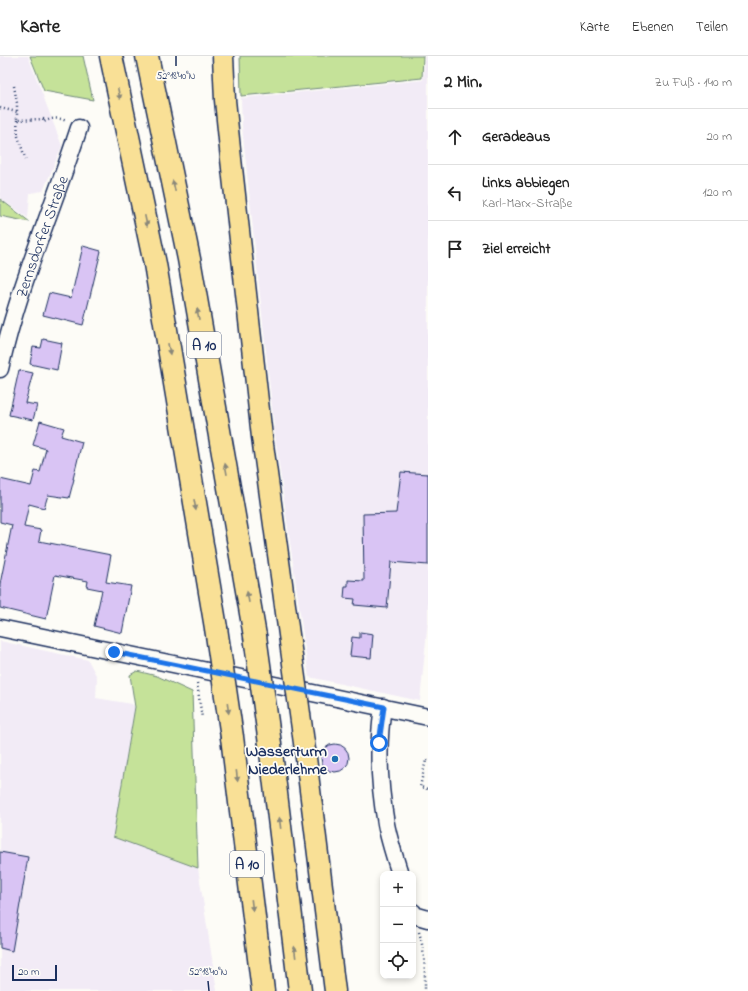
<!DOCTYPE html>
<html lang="de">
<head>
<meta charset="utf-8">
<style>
  body { margin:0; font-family:"Indie Flower",sans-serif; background:#f2f2f2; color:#222 }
  .controls { position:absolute; right:12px; bottom:12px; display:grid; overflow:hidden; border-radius:8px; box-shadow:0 2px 6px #0003 }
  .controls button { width:36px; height:36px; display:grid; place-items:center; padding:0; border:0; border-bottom:1px solid #e0e0e0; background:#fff; color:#222; font:20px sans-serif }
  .scale { position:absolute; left:12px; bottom:10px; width:45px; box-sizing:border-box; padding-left:4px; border:2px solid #1b2f5e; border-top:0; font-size:11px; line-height:14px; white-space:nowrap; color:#1b2f5e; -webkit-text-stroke:3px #fdfcf7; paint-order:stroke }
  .stop { position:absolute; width:12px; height:12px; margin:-9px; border:3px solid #1a73e8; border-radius:50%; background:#fff }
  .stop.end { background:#1a73e8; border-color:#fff; box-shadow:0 1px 4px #0008 }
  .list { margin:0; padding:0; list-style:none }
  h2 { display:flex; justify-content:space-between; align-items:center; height:52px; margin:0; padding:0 16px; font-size:17px }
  h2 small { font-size:13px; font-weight:400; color:#767676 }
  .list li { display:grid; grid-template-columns:26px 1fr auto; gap:12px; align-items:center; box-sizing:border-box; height:56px; padding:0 16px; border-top:1px solid #e0e0e0 }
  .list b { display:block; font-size:15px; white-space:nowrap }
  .list p { margin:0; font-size:13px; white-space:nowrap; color:#767676 }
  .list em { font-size:13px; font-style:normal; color:#767676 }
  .icon { flex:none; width:22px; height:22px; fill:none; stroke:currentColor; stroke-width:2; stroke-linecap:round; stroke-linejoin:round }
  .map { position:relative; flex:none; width:428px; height:935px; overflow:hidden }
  header { display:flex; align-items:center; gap:24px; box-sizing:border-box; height:56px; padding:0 20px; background:#fff; border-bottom:1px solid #e0e0e0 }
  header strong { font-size:19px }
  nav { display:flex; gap:22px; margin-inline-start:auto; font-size:14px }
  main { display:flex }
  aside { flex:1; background:#fff }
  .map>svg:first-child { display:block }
  .built { fill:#f2ebf6 }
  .green { fill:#c5e299; stroke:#70887c }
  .building { fill:#d9c4f4; stroke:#1b2f5e }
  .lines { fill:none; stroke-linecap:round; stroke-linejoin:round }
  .minor-casing { stroke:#1b2f5e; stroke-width:19 }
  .major-casing { stroke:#1b2f5e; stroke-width:23 }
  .highway-casing { stroke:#1b2f5e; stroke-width:25 }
  .path { stroke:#1b2f5e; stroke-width:2.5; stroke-dasharray:1 3; stroke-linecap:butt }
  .minor { stroke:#fdfcf7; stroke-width:16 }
  .major { stroke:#f9e096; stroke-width:20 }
  .highway { stroke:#f9e096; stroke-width:22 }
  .major-bridge-casing { stroke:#1b2f5e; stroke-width:23; stroke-linecap:butt }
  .highway-bridge-casing { stroke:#1b2f5e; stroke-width:25; stroke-linecap:butt }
  .major-bridge { stroke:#f9e096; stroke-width:20 }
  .highway-bridge { stroke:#f9e096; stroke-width:22 }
  .oneway { fill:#8a887a }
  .route { stroke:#1a73e8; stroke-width:5 }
  .ticks { fill:none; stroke:#1b2f5e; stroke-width:1.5 }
  .poi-dot { fill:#1f6fb2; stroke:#fdfcf7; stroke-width:1.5 }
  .labels { text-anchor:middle; stroke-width:3.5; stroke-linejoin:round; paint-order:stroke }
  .shield { fill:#fdfcf7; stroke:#5f6c8c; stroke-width:1 }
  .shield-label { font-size:15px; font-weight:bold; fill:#1b2f5e }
  .street-label { font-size:16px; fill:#1b2f5e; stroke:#fdfcf7 }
  .poi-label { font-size:16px; font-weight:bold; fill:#1b2f5e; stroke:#fdfcf7; text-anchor:end }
  .ticks-label { font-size:10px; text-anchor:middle; fill:#1b2f5e; stroke:#fdfcf7; stroke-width:3.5; stroke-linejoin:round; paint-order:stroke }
</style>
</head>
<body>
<header>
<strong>Karte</strong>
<nav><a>Karte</a><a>Ebenen</a><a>Teilen</a></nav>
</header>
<main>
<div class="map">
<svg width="428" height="935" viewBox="0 0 428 935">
  <rect width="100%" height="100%" fill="#fdfcf7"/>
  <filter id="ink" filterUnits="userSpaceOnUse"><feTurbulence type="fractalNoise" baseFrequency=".025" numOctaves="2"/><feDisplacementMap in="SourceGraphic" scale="8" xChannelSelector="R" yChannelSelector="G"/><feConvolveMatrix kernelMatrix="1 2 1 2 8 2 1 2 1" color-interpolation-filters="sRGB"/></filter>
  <g filter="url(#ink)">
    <!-- built -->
    <path class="built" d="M 0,0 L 28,0 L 62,90 L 43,135 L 30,137 L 28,162 L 0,142 Z
      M 425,0 L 428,0 L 428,564 L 420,645 L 309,621 L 275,380 L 242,70 L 241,42 L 423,24 Z
      M 0,585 L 88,604 L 97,621 L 96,642 L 132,648 L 135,651 L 113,781 L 198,812 L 217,935 L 0,935 Z"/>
    <!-- green -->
    <path class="green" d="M 30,0 L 83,0 L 93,44 L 44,35 Z
      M 240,0 L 423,0 L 422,22 L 241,40 Z
      M 0,143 L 30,166 L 0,160 Z
      M 137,615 L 157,620 L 192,636 L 198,812 L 113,781 L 135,651 L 130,619 Z"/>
    <!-- building -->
    <path class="building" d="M 83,190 L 101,195 L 83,269 L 43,259 L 49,237 L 71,242 Z
      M 43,283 L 62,287 L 57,314 L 30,308 L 33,291 L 41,292 Z
      M 19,314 L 33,317 L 25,347 L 37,349 L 33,364 L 9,359 Z
      M 40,365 L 64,372 L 61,380 L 82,386 L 73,423 L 74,423 L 69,442 L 48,439 L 44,452 L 29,448 L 24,471 L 41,474 L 39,485 L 111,499 L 106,526 L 131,530 L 122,577 L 94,570 L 102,534 L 87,531 L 88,525 L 55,519 L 46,563 L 0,552 L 0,528 L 12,469 L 0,466 L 0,423 L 31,430 L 35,415 L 40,416 L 46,393 L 33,389 Z
      M 401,416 L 428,418 L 428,509 L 391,506 L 387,552 L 354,549 L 355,543 L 344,542 L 345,530 L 348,530 L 348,524 L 364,525 L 363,458 L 396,457 Z
      M 360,576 L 373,578 L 371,602 L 350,600 L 352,581 L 360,582 Z
      M321 702a14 14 0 1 1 28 0a14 14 0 1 1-28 0Z
      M 0,796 L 28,801 L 12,895 L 0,892 Z"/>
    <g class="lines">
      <defs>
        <g id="minor">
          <path id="s1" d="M 0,313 C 18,231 53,152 79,72"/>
          <path d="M 0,572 L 428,661"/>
          <path d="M 383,651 C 377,690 379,729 386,768 C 389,784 395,802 400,818"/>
          <path d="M 413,856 L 414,859 L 428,863"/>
        </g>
        <path id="major" d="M 223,0 L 225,44 L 231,103 L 262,381 L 290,586
          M 305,694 L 335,935"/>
        <path id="highway" d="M 111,0 L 155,208 L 216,572
          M 147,0 L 189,203 L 255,580
          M 232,681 L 263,935
          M 270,688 L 300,935"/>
      </defs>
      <!-- minor casing -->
      <use href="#minor" class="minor-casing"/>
      <!-- major casing -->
      <use href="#major" class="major-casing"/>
      <!-- highway casing -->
      <use href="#highway" class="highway-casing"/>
      <!-- path -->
      <path class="path" d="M 14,30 L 17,47 L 17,64 L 43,63 L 44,66 C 51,62 58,61 66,65
        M 0,52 L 17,56
        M 17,64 L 18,80 L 26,105
        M 197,627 L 202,662
        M 428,705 L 426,704 L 420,731 L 428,733
        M 419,876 C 425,896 425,915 425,935"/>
      <!-- minor -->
      <use href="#minor" class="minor"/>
      <!-- major -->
      <use href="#major" class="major"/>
      <!-- highway -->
      <use href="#highway" class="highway"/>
      <defs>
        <path id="major-bridge" d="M 290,586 L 305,694"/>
        <path id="highway-bridge" d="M 216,572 L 232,681
          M 255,580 L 270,688"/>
      </defs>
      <!-- major-bridge casing -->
      <use href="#major-bridge" class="major-bridge-casing"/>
      <!-- highway-bridge casing -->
      <use href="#highway-bridge" class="highway-bridge-casing"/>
      <!-- major-bridge -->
      <use href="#major-bridge" class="major-bridge"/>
      <!-- highway-bridge -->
      <use href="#highway-bridge" class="highway-bridge"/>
    </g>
    <!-- one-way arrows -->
    <defs><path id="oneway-solid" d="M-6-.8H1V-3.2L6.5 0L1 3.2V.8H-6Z"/></defs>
    <g class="oneway">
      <use href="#oneway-solid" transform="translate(119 38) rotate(78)"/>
      <use href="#oneway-solid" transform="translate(174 130) rotate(-102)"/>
      <use href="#oneway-solid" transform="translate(146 165) rotate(78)"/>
      <use href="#oneway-solid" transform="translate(198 258) rotate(-100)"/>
      <use href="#oneway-solid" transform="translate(169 293) rotate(80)"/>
      <use href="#oneway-solid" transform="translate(226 413) rotate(-100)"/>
      <use href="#oneway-solid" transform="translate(195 449) rotate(80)"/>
      <use href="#oneway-solid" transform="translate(248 541) rotate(-100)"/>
      <use href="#oneway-solid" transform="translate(228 652) rotate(82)"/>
      <use href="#oneway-solid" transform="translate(237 720) rotate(83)"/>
      <use href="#oneway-solid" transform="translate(280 767) rotate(-97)"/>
      <use href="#oneway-solid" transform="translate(252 849) rotate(83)"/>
      <use href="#oneway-solid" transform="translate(295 896) rotate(-97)"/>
    </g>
  </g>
  <g class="lines" filter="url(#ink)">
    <!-- route -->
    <path class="route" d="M 114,596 L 384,651 L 379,687"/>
  </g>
  <!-- ticks -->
  <path class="ticks" d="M 176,0 L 176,10M 208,925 L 209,935"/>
  <!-- markers -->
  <circle class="poi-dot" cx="335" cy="703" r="4"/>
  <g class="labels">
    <!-- shield labels -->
    <g class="shield">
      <rect x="187" y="276" width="34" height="26" rx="3"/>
      <rect x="230" y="795" width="34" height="26" rx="3"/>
    </g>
    <g class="shield-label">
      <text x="204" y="294">A 10</text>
      <text x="247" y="813">A 10</text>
    </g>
    <!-- street labels -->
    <g class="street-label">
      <text dy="6" stroke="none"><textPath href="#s1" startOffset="139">Zernsdorfer Straße</textPath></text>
    </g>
    <!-- poi labels -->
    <g class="poi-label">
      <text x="327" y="700">Wasserturm<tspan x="327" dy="18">Niederlehme</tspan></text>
    </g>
  </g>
  <g class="ticks-label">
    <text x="176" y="23">52°18'40"N</text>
    <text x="208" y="919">52°18'40"N</text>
  </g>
</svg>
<div class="controls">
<button>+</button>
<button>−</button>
<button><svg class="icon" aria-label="locate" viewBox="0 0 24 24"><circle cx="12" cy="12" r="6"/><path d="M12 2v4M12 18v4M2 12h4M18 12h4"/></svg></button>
</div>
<div class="scale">20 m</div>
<div class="stop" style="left:379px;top:687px"></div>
<div class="stop end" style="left:114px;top:596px"></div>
</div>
<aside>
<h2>2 Min.<small>Zu Fuß · 140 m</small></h2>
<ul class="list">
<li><svg class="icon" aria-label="ahead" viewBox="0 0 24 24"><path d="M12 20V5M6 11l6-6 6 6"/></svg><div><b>Geradeaus</b></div><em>20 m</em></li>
<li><svg class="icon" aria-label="left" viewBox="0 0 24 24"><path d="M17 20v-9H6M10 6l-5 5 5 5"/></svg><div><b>Links abbiegen</b><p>Karl-Marx-Straße</p></div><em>120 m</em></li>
<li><svg class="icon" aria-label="arrive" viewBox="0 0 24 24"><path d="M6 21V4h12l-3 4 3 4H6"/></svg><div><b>Ziel erreicht</b></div></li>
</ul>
</aside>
</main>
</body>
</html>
